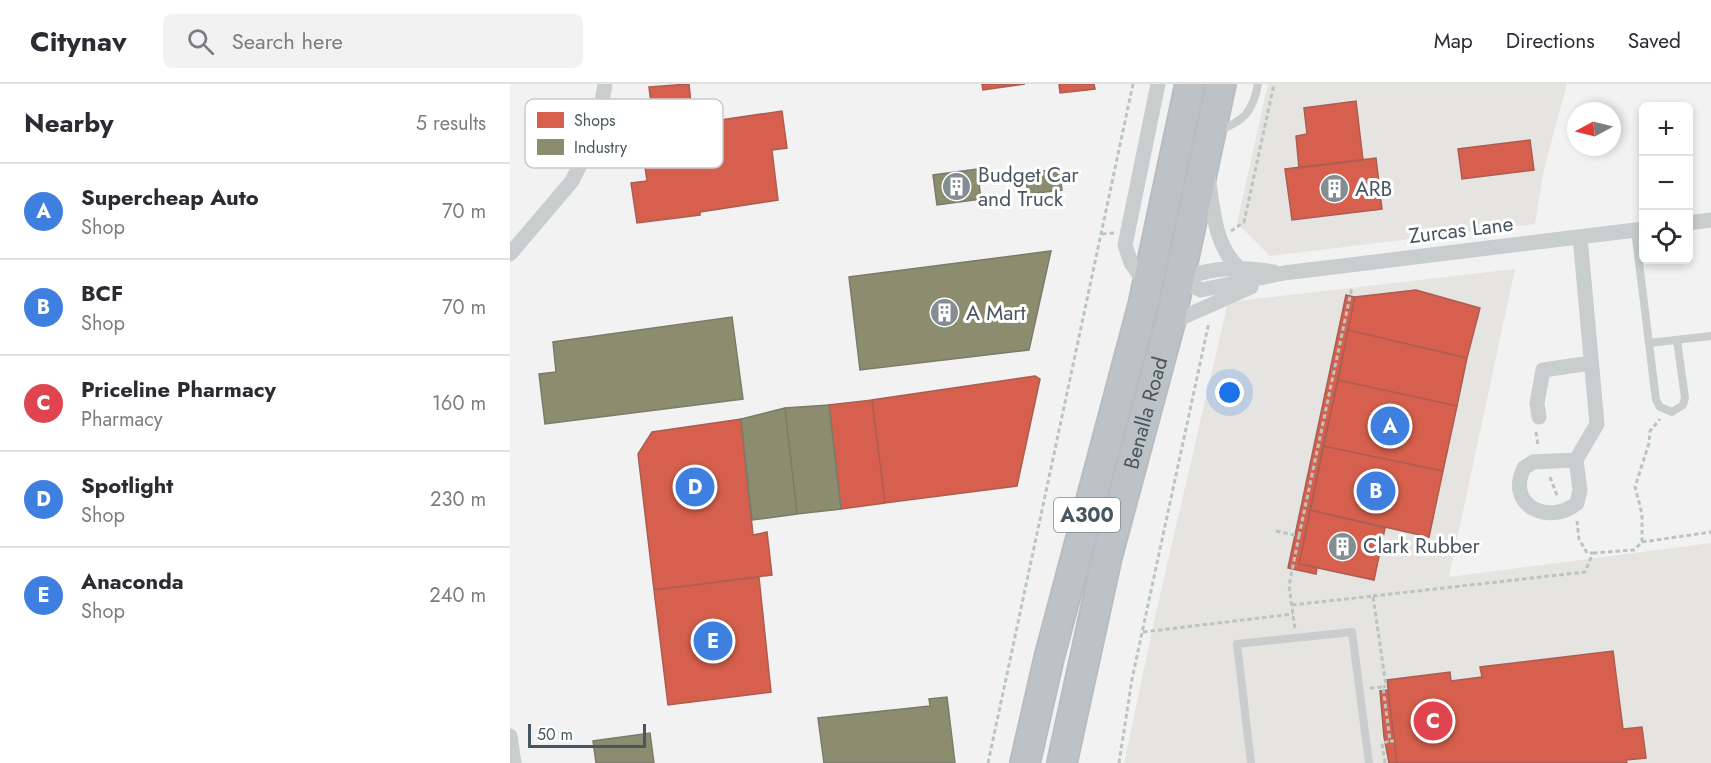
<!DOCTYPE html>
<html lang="en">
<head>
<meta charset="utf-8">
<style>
  body { margin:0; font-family:Jost,sans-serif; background:#f2f2f3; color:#2b2b33 }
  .controls { position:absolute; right:18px; top:18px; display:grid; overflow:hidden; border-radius:9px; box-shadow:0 3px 9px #0003 }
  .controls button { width:54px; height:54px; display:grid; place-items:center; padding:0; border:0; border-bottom:2px solid #e1e1e2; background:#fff; color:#2b2b33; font:30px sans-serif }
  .compass { position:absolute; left:1057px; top:18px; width:54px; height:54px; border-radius:50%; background:#fff; box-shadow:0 3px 9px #0003; rotate:263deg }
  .scale { position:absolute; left:18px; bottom:15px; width:118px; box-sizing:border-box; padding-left:6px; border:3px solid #48565f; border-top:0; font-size:16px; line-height:21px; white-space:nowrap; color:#48565f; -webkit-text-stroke:4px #fff; paint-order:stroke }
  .you { position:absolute; left:720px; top:309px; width:21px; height:21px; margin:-15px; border:4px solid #fff; border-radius:50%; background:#1a73e8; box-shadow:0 0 0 9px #1a73e833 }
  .badge { display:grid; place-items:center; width:39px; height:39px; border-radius:50%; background:#d93025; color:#fff; font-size:20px; font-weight:700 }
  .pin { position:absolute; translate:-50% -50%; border:3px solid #fff; box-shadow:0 2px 6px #0006 }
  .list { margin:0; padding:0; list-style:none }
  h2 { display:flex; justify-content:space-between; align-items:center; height:78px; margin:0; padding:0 24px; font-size:26px }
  h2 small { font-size:20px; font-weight:400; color:#7c7c81 }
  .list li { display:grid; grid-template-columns:39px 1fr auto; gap:18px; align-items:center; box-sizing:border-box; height:96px; padding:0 24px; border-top:2px solid #e1e1e2 }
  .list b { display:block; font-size:22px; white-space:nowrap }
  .list p { margin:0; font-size:20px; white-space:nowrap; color:#7c7c81 }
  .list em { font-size:20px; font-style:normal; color:#7c7c81 }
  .icon { flex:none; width:33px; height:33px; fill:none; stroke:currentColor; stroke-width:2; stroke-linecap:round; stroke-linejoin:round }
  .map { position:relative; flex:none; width:1201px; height:679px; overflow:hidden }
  header { display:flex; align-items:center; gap:36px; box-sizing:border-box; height:84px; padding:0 30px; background:#fff; border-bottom:2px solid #e1e1e2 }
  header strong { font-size:28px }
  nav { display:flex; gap:33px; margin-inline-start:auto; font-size:21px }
  .search { width:420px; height:54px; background:#f2f2f3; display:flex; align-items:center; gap:15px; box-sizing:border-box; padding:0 21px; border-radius:9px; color:#7c7c81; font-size:22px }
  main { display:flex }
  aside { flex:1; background:#fff }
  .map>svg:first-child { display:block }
  .commercial { fill:#e6e4e1 }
  .shops { fill:#d6604d; stroke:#ab5d52; stroke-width:1.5 }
  .industry { fill:#8c8c6e; stroke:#787c6a; stroke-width:1.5 }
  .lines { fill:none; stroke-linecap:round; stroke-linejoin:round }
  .highway-casing { stroke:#b7bdc2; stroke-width:32 }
  .path { stroke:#b8c5c0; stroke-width:3; stroke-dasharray:4.5 3; stroke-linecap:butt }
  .lane { stroke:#c9cdce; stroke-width:8 }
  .street { stroke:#c9cdce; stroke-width:15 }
  .highway { stroke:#bcc2c6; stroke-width:28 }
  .labels { text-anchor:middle; stroke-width:6; stroke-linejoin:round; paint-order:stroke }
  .shield { fill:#fff; stroke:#7f898f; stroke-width:1.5 }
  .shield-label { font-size:20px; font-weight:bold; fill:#48565f }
  .poi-label { font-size:21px; fill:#48565f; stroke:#fff; text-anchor:start }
  .street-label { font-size:21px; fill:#48565f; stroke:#fff }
  .key { fill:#fff; stroke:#c8cccf; stroke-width:1.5 }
  .key-label { font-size:16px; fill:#48565f }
</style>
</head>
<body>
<header>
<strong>Citynav</strong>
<div class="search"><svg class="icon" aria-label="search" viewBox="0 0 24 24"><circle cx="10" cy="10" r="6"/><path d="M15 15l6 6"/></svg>Search here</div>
<nav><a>Map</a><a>Directions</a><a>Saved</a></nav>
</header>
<main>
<aside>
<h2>Nearby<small>5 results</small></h2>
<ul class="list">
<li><span class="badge" style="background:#3f7fe0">A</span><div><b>Supercheap Auto</b><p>Shop</p></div><em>70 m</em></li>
<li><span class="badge" style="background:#3f7fe0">B</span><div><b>BCF</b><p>Shop</p></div><em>70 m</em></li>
<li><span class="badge" style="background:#e0444e">C</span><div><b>Priceline Pharmacy</b><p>Pharmacy</p></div><em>160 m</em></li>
<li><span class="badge" style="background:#3f7fe0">D</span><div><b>Spotlight</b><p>Shop</p></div><em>230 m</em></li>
<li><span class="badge" style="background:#3f7fe0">E</span><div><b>Anaconda</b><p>Shop</p></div><em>240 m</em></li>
</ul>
</aside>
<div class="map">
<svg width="1201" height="679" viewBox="0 0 1201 679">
  <rect width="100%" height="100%" fill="#f2f2f2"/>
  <!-- commercial -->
  <path class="commercial" d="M 758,0 L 1057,0 L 1034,85 L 1025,140 L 760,172 L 727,139 Z
    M 1005,185 L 939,493 L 1201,459 L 1201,679 L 614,679 L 645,533 L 718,218 Z"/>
  <!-- shops -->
  <path class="shops" d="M 179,0 L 183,40 L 272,27 L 277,64 L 262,66 L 268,116 L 190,128 L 190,131 L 127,139 L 121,99 L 137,97 L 132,63 L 146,61 L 139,3 Z
    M 472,0 L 515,0 L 473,6 Z
    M 549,0 L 584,0 L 585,5 L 550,9 Z
    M 846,17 L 853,76 L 789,84 L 786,52 L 797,50 L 794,24 Z
    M 1020,56 L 1024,86 L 952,95 L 948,65 Z
    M 866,74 L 872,125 L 782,136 L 775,85 Z
    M 906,206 L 970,224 L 957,274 L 838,246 L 845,213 Z
    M 836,211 L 845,213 L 789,480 L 807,483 L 806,490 L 778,484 Z
    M 838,246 L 957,274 L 947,322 L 828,296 Z
    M 525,292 L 530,295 L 507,402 L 375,419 L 362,316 Z
    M 828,296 L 947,322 L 933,387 L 813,362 Z
    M 362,316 L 375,419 L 331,425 L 319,321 Z
    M 231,335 L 243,451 L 257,448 L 262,491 L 144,506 L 128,370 L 142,348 Z
    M 813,362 L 933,387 L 919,453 L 800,426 Z
    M 800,426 L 875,444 L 864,496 L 789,480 Z
    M 249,493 L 261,608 L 158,621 L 144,506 Z
    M 1103,567 L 1113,645 L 1132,643 L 1136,674 L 1116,676 L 1117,679 L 887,679 L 877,596 L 940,588 L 941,597 L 972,593 L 970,583 Z
    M 878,606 L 887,679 L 879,679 L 874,653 L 870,607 Z"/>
  <!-- industry -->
  <path class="industry" d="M 467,85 L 471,115 L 427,121 L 423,91 Z
    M 549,85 L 552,106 L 518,110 L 515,89 Z
    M 541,167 L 519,266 L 350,286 L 339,193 Z
    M 222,233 L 233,315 L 35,340 L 29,290 L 46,288 L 43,258 Z
    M 319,321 L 331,425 L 287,430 L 275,324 Z
    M 275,324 L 287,430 L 242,436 L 231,335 Z
    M 437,613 L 445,679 L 314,679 L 308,634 L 420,622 L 419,615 Z
    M 140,649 L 144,679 L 86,679 L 83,657 Z"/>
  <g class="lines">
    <defs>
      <g id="highway">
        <path d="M 515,679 L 539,574 L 633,221 L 680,0"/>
        <path id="s1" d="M 552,679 L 597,473 L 660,239 L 711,0"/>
      </g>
    </defs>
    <!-- highway casing -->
    <use href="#highway" class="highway-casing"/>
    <!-- path -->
    <path class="path" d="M 721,147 L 734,138 L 764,0
      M 592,150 L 604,149
      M 1026,348 L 1028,362
      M 1040,393 L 1048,414
      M 766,447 L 789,452 L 779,502 L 785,545
      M 789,452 L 842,203
      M 1132,458 L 1201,448
      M 1083,469 L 1124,466 L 1132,458 L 1132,430 L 1125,403 L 1139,359 L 1140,347 L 1150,335
      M 863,512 L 1075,488 L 1083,469 L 1077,469 L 1069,455 L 1067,437
      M 782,521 L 863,512 L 876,602 L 873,603
      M 633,548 L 783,530
      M 860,604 L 873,603 L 880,657 L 884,657
      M 478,679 L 623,0
      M 609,679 L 622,595 L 699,238
      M 875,679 L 872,659 L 880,657"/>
    <!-- lane -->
    <path class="lane" d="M 707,47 C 733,38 743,28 748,0
      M 1125,146 L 1146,316 L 1150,323 L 1162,328 L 1173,321 L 1175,314 L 1167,256
      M 1139,259 L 1201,252
      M 741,679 L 727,560 L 842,548 L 859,679"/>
    <!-- street -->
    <path class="street" d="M 698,92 C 703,123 704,160 727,182
      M 1178,139 L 1201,136
      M 0,170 L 62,97 L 87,47 L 95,0
      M 670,195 L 691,206 L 774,189 L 1134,145
      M 670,195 C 706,183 727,182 764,188
      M 637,202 L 621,179 L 615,161 L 648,0
      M 660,239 L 741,203
      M 1029,333 L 1027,319 L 1033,286 L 1081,279
      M 1066,376 L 1023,378 L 1014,384 C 995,422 1040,442 1067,419 L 1070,406 L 1066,376 L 1087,340 L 1070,153
      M 0,652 L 4,679"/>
    <!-- highway -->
    <use href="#highway" class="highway"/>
  </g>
  <!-- icons -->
  <defs>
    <symbol id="building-disc" viewBox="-11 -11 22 22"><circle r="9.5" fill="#848d92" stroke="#fff"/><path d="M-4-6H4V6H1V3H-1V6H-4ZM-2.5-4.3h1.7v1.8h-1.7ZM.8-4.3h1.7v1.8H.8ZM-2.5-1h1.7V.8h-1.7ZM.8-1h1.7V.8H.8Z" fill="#fff"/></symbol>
  </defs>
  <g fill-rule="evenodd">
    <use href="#building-disc" x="430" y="86" width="33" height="33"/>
    <use href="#building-disc" x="808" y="88" width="33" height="33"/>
    <use href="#building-disc" x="418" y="212" width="33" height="33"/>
    <use href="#building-disc" x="816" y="446" width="33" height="33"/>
  </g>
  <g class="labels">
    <!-- shield labels -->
    <rect class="shield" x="544" y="414" width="66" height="34" rx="4.5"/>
    <g class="shield-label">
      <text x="577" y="438">A300</text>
    </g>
    <!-- poi labels -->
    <g class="poi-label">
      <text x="468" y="98">Budget Car<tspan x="468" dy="24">and Truck</tspan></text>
      <text x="845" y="112">ARB</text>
      <text x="456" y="236">A Mart</text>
      <text x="853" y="469">Clark Rubber</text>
    </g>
    <!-- street labels -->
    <g class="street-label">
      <text transform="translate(951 146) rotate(-7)" y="7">Zurcas Lane</text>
      <text dy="7" stroke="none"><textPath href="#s1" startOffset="360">Benalla Road</textPath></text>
    </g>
  </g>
  <!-- legend -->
  <rect x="15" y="15" width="198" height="69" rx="9" class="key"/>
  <rect x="27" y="28" width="27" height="16" fill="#d6604d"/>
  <rect x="27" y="55" width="27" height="16" fill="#8c8c6e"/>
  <g class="key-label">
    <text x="64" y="42">Shops</text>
    <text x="64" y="69">Industry</text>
  </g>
</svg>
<div class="controls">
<button>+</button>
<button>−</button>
<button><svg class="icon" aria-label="locate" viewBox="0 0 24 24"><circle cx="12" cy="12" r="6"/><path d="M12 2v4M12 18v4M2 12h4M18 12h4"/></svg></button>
</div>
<svg class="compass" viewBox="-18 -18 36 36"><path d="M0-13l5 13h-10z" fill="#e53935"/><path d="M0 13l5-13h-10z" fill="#7c7c81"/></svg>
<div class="scale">50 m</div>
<div class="you"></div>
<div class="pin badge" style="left:880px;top:342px;background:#3f7fe0">A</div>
<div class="pin badge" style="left:866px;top:407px;background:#3f7fe0">B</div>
<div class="pin badge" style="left:923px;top:637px;background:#e0444e">C</div>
<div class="pin badge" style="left:185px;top:403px;background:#3f7fe0">D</div>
<div class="pin badge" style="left:203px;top:557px;background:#3f7fe0">E</div>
</div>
</main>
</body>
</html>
